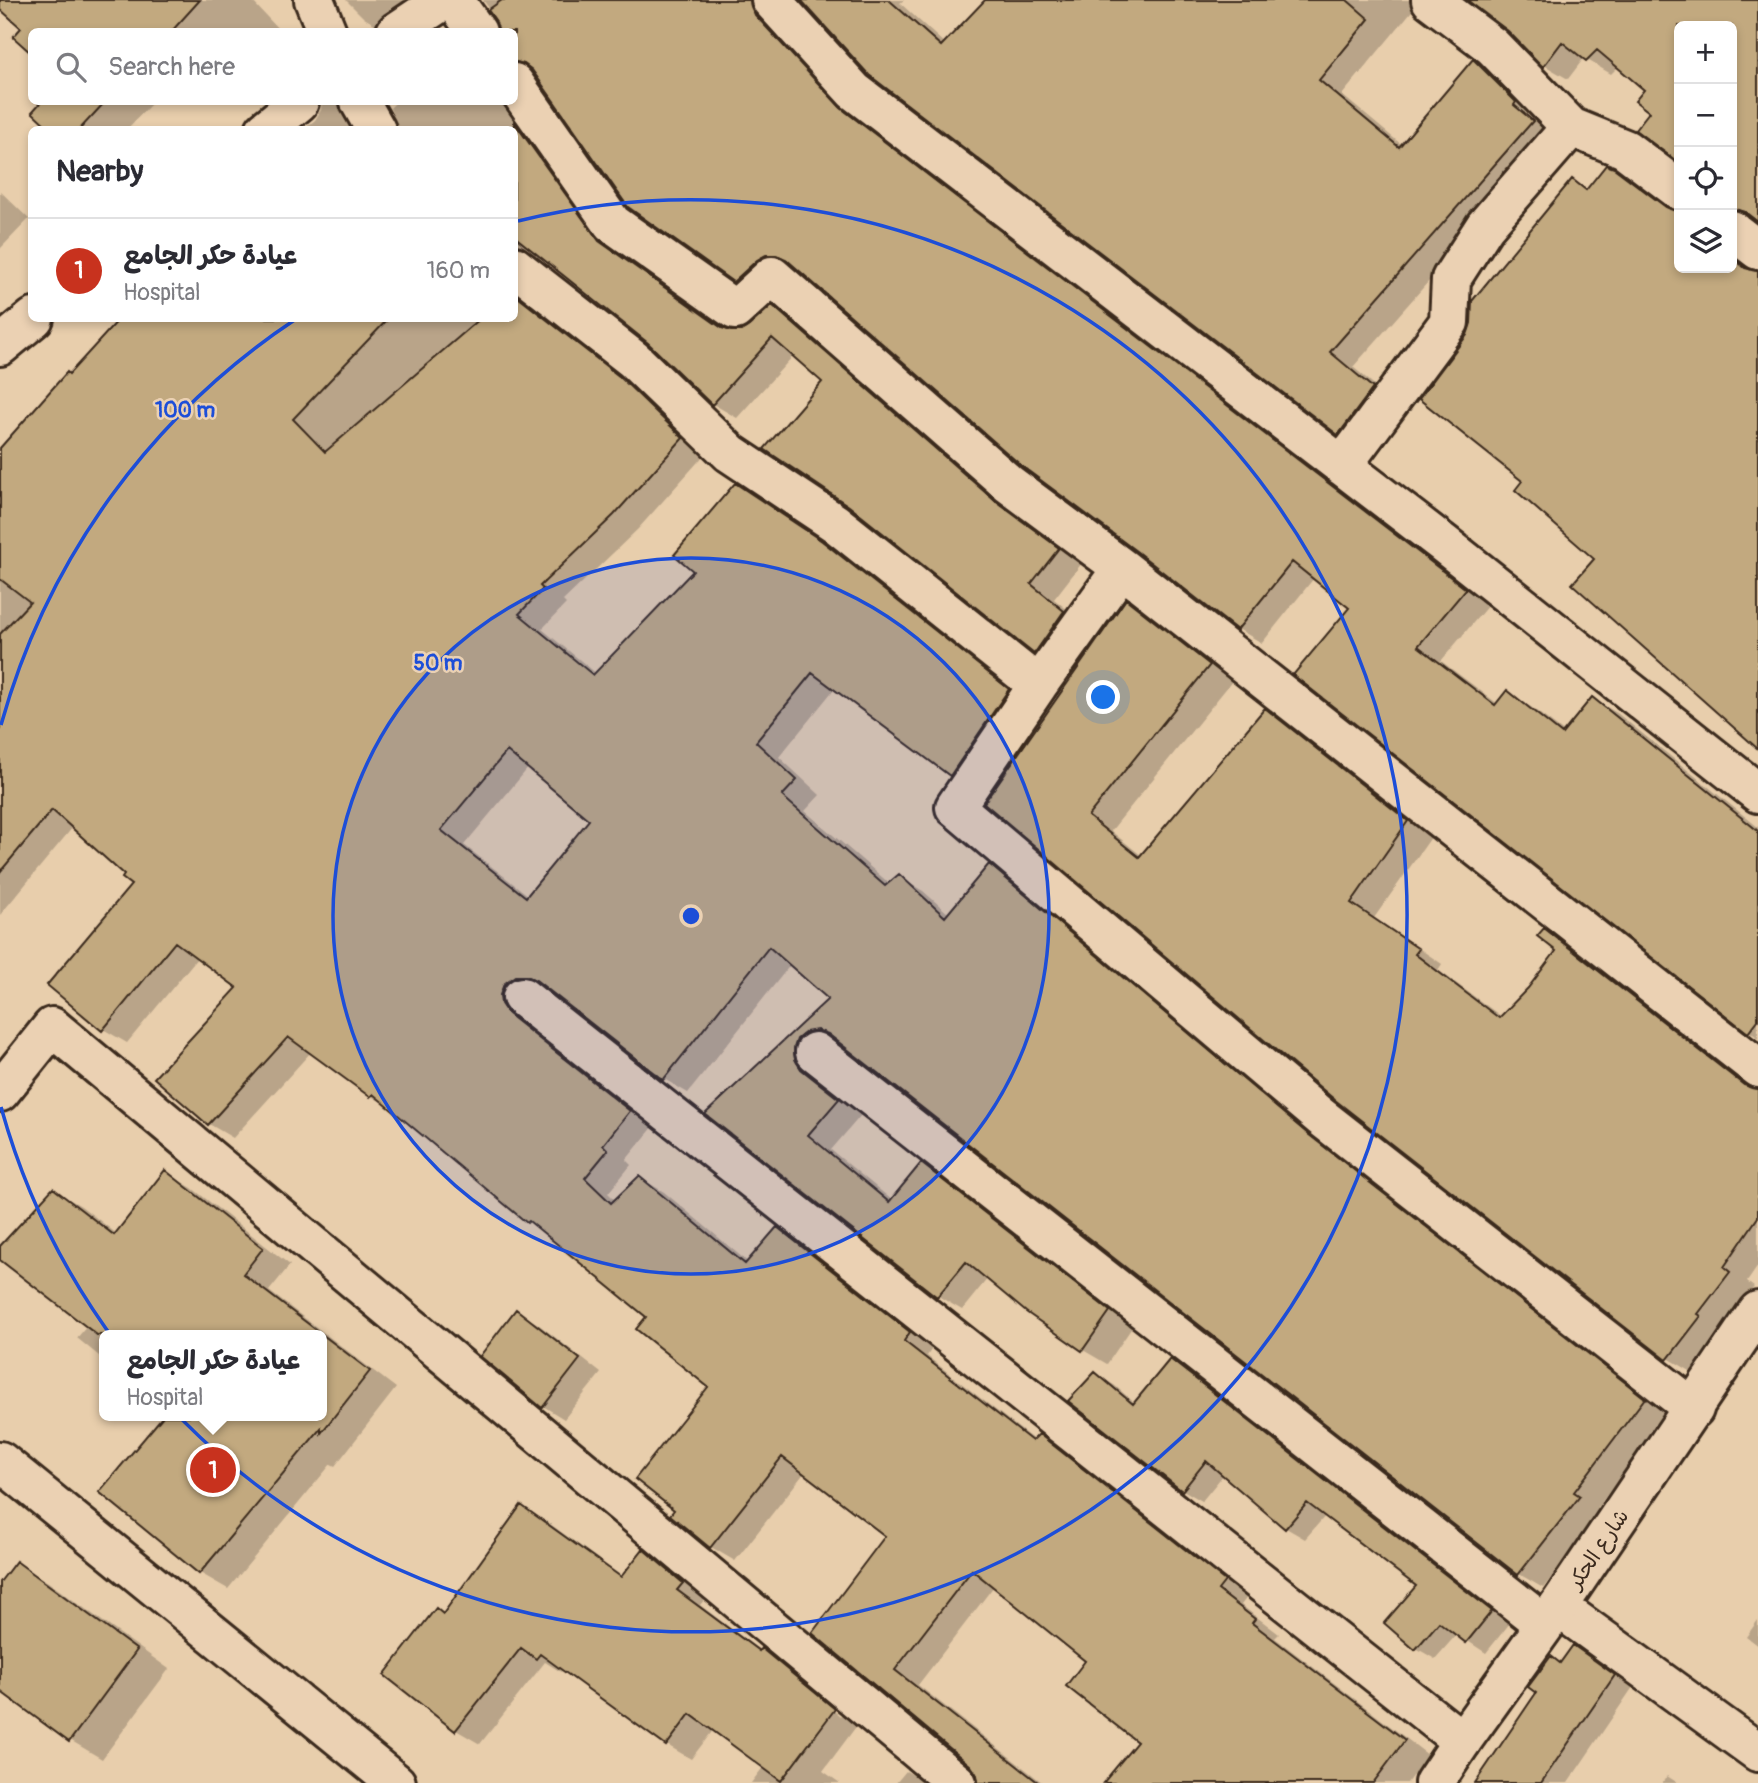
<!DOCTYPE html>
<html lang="en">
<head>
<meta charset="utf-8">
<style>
  body { margin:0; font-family:Pangolin,"Playpen Sans Arabic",sans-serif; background:#f2f2f3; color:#2b2b33 }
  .controls { position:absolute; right:21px; top:21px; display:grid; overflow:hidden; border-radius:10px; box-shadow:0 4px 10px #0003 }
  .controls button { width:63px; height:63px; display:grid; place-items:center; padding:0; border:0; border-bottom:2px solid #e1e1e2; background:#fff; color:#2b2b33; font:35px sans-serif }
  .you { position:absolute; left:1104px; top:698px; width:24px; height:24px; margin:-18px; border:5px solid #fff; border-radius:50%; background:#1a73e8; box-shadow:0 0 0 10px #1a73e833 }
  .badge { display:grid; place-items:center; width:46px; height:46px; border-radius:50%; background:#c8321e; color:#fff; font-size:23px; font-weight:700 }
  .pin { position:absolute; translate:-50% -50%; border:4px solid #fff; box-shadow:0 2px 7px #0006 }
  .popup { position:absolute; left:99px; top:1330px; width:228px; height:91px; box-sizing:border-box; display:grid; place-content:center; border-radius:10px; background:#fff; filter:drop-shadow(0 2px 5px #0005); font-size:23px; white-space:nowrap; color:#7c7c81 }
  .popup b { font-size:26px; color:#2b2b33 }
  .popup::after { content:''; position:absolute; left:50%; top:100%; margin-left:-14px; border:14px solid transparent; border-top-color:#fff }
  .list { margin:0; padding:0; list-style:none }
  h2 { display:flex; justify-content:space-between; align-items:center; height:91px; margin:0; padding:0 28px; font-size:30px }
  h2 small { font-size:23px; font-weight:400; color:#7c7c81 }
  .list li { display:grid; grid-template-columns:46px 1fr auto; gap:21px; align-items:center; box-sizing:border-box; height:105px; padding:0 28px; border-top:2px solid #e1e1e2 }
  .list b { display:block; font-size:26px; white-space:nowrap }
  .list p { margin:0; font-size:23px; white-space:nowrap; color:#7c7c81 }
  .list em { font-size:23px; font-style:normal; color:#7c7c81 }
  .icon { flex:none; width:38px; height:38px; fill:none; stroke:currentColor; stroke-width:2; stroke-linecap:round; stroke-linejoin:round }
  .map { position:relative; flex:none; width:1758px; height:1783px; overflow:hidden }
  .search { position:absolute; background:#fff; box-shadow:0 4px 10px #0003; left:28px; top:28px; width:490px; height:77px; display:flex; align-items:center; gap:18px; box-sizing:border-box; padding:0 24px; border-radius:10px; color:#7c7c81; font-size:26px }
  .panel { position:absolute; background:#fff; box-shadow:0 4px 10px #0003; left:28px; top:126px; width:490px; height:196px; border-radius:10px }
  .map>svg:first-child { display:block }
  .shadow { fill:#0003; fill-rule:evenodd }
  .building { fill:#c2a97f; stroke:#3b2a1e; stroke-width:2; fill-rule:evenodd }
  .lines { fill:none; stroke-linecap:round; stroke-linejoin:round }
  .minor-casing { stroke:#3b2a1e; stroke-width:44 }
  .tertiary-casing { stroke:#3b2a1e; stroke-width:44 }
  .minor { stroke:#ebd1b3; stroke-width:38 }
  .tertiary { stroke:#ebd1b3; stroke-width:38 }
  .ring { fill:none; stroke:#1d4ed8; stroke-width:3.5 }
  .labels { text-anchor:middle; stroke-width:5; stroke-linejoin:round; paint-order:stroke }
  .street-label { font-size:21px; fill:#3b2a1e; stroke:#ebd1b3 }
  .centre { fill:#1d4ed8; stroke:#ebd1b3; stroke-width:3.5 }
  .ring-label { font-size:21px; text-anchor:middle; font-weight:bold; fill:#1d4ed8; stroke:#ebd1b3; stroke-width:5; stroke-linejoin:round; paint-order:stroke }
</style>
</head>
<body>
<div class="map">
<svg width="1758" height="1783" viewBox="0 0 1758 1783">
  <rect width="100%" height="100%" fill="#e8ceac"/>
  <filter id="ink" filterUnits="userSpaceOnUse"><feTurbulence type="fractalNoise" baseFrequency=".0143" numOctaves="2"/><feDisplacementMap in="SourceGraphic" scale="14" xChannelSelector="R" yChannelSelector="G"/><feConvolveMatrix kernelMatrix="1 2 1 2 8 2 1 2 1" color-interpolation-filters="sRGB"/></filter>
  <g filter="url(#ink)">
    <!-- shadow -->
    <path class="shadow" d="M 0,0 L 254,0 L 253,2 L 281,32 L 32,32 L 23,28 L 0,7 Z
      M 346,0 L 420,0 L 388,32 L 364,18 Z
      M 483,0 L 779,0 L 779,31 L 865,124 L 1489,604 L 1441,661 L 1498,704 L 1507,693 L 1531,707 L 1565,733 L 1593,699 L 1617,713 L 1758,827 L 1758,1038 L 1295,674 L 1351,608 L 1314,578 L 1262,643 L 1238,629 L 1137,549 L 798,268 L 791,268 L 759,295 L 734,280 L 537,74 L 525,79 L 520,111 L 623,257 L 732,333 L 741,333 L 773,308 L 797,322 L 1019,517 L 1082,563 L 1054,599 L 1088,626 L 1059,666 L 1035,652 L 824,382 L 794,355 L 737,418 L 713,404 L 649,341 L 541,257 L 530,259 L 518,290 L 524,299 L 644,393 L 706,453 L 638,529 L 563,601 L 566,604 L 542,629 L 597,674 L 695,571 L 736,485 L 847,557 L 1032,705 L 975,789 L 950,775 L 835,688 L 779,757 L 820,795 L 805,811 L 890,884 L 899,877 L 923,891 L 949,914 L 989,867 L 1014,881 L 1332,1150 L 1668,1413 L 1598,1507 L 1603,1512 L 1543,1588 L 1519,1574 L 842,1043 L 831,1045 L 818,1075 L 825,1085 L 862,1114 L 831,1150 L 892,1200 L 921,1165 L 945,1179 L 1133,1326 L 1107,1364 L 1083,1350 L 1027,1310 L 988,1278 L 962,1310 L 938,1296 L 708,1114 L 831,999 L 791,964 L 688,1093 L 664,1079 L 550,989 L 540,990 L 525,1020 L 533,1030 L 654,1126 L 626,1160 L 631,1165 L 608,1193 L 616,1201 L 640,1178 L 664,1192 L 749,1263 L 777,1229 L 802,1243 L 933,1347 L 927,1356 L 1035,1441 L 1039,1436 L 1063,1450 L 1248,1596 L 1241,1605 L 1279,1634 L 1275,1638 L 1428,1755 L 1407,1783 L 1105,1783 L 1139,1742 L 1143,1696 L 994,1586 L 918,1685 L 1043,1783 L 980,1783 L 979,1776 L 973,1766 L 814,1633 L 888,1536 L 805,1472 L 735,1561 L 711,1547 L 673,1515 L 677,1509 L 710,1387 L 648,1317 L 392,1108 L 371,1096 L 311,1052 L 233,1138 L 209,1124 L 239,987 L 198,957 L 127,1043 L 103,1029 L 134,885 L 127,875 L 73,827 L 0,915 L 0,451 L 123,318 L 514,318 L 514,130 L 399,130 L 390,108 L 396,102 L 514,102 L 514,32 L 497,19 ZM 529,767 L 592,820 L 529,896 L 464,845 Z
      M 803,0 L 904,0 L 900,3 L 946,45 L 987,0 L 1421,0 L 1342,95 L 1402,145 L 1473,61 L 1497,75 L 1539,117 L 1537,120 L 1557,136 L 1353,367 L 1396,403 L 1363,447 L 1339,433 Z
      M 1470,0 L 1758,0 L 1758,222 L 1749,223 L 1736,254 L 1743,263 L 1758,273 L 1758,747 L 1597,559 L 1525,481 L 1468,336 L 1572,181 L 1588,190 L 1613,170 L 1679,213 L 1679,268 L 1732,268 L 1732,26 L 1679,26 L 1679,161 L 1638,130 L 1652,112 L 1647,89 L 1619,66 L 1611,74 L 1584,58 L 1568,79 L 1544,65 L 1506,27 Z
      M 44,102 L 153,102 L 126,130 L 53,130 L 34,112 Z
      M 322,102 L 341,102 L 351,108 L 366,130 L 303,130 L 315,120 L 321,110 Z
      M 0,191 L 29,219 L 0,249 Z
      M 1127,602 L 1151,616 L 1233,680 L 1111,831 L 1142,856 L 1265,710 L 1289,724 L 1432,836 L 1374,918 L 1442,964 L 1438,970 L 1502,1017 L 1529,990 L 1558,951 L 1545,930 L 1569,944 L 1758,1091 L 1758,1266 L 1747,1282 L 1754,1287 L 1721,1329 L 1724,1332 L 1692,1372 L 1668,1358 L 987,803 Z
      M 165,1172 L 192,1188 L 290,1265 L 269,1291 L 396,1388 L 335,1466 L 331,1464 L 228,1589 L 200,1573 L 101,1492 L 165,1416 L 322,1416 L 322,1335 L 104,1335 L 104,1360 L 77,1338 L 87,1326 L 0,1258 L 0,1249 L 53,1190 L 81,1206 L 117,1234 Z
      M 517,1312 L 538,1324 L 601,1373 L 564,1419 L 543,1406 Z
      M 1171,1361 L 1190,1372 L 1510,1623 L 1486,1653 L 1457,1634 L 1435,1659 L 1416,1648 L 1418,1586 L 1326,1515 L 1305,1539 L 1286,1528 L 1224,1474 L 1202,1501 L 1183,1490 L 1095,1374 L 1114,1385 L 1136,1404 Z
      M 522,1508 L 546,1521 L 623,1577 L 643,1551 L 668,1565 L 706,1598 L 700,1605 L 761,1651 L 786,1664 L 858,1724 L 823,1771 L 840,1783 L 751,1783 L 764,1766 L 714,1729 L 691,1759 L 667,1745 L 563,1669 L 561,1672 L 545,1662 L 480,1744 L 456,1730 L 386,1675 L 444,1615 ZM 774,1661 L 780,1661 L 842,1714 L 840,1716 Z
      M 16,1563 L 48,1582 L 169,1669 L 102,1759 L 70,1740 L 0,1689 L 0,1585 Z
      M 1758,1620 L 1758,1646 L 1746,1637 Z
      M 1574,1647 L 1633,1687 L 1568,1783 L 1495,1783 L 1562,1664 Z
      M 906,1771 L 927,1783 L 896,1783 Z
      M 1667,1776 L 1678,1783 L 1662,1783 Z"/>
    <!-- building -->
    <path class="building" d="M 0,0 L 200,0 L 171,32 L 32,32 L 32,54 L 13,37 L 21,28 L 0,9 Z
      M 502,0 L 750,0 L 755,15 L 841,108 L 1466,589 L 1418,646 L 1495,705 L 1507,690 L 1562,734 L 1592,697 L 1758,831 L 1758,1020 L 1748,1033 L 1293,675 L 1349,608 L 1292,562 L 1237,630 L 1136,551 L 1023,467 L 786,259 L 776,255 L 766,255 L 757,260 L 733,282 L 628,207 L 532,70 L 524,64 L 514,62 L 514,32 L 499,32 L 495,20 L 488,10 Z
      M 801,0 L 889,0 L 941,46 L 985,0 L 1347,0 L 1369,19 L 1319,80 L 1399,147 L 1473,59 L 1516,102 L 1514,105 L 1533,121 L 1330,352 L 1373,388 L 1338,435 L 869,75 Z
      M 1467,0 L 1758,0 L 1758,222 L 1745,212 L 1732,209 L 1732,26 L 1679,26 L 1679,163 L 1635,130 L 1649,112 L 1635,101 L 1644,90 L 1597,50 L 1586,61 L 1562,42 L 1543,67 L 1508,31 Z
      M 41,102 L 105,102 L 79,130 L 51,130 L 32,112 Z
      M 514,122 L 599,241 L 722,328 L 731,331 L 741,331 L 749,326 L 772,305 L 995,501 L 1059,548 L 1031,584 L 1064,611 L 1034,654 L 849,506 L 764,449 L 822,382 L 772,338 L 712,405 L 648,343 L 514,236 Z
      M 1606,165 L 1614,168 L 1666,207 L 1679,211 L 1679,268 L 1732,268 L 1732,257 L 1745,268 L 1758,271 L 1758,749 L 1572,584 L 1594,559 L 1515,490 L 1522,481 L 1419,399 L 1467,335 L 1471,323 L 1472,301 L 1572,179 L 1586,190 Z
      M 514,294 L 620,377 L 683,438 L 614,515 L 540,586 L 543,589 L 519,614 L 593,675 L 693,571 L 674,555 L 735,483 L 822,541 L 1009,689 L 950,776 L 812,673 L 756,742 L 797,780 L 782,796 L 885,886 L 899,874 L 945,917 L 989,864 L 1308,1134 L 1645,1398 L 1574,1492 L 1580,1496 L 1518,1575 L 828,1034 L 817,1030 L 806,1032 L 797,1039 L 794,1048 L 795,1059 L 801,1069 L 839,1099 L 808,1135 L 889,1202 L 921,1163 L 1110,1311 L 1082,1351 L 1026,1312 L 966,1262 L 937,1297 L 705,1114 L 828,999 L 769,947 L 663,1080 L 536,980 L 526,976 L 515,976 L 504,984 L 500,995 L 501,1004 L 508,1014 L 630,1111 L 603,1145 L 608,1150 L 585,1178 L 611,1203 L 639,1176 L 745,1264 L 777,1227 L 910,1332 L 904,1341 L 1032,1441 L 1039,1434 L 1225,1581 L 1218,1590 L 1255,1619 L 1252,1623 L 1405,1740 L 1373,1783 L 1103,1783 L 1137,1742 L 1066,1686 L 1085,1661 L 972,1570 L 895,1670 L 1039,1783 L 978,1783 L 977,1775 L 971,1766 L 812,1633 L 885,1536 L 782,1457 L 710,1548 L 670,1515 L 674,1510 L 635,1479 L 708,1387 L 636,1329 L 646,1317 L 529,1221 L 527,1223 L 373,1094 L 370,1097 L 288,1037 L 208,1125 L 154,1078 L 237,988 L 175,942 L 102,1031 L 47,985 L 131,885 L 122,878 L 124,875 L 52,810 L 0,872 L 0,634 L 30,602 L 0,579 L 0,448 L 67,372 L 69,374 L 120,318 L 389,318 L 293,419 L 325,452 L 481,318 L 514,318 ZM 507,751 L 589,820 L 526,897 L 441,830 Z
      M 1126,599 L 1210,665 L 1088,816 L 1139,857 L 1265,708 L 1408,821 L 1351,903 L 1419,949 L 1415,954 L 1499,1018 L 1528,988 L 1556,951 L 1537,936 L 1544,928 L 1744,1085 L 1758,1089 L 1758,1217 L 1724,1267 L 1730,1272 L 1698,1314 L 1701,1316 L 1667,1360 L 1335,1100 L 984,803 Z
      M 165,1170 L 263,1248 L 243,1274 L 370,1371 L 321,1433 L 321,1428 L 199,1574 L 99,1492 L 163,1416 L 321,1416 L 321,1335 L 97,1335 L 0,1260 L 0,1246 L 53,1188 L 114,1235 Z
      M 516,1309 L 580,1359 L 542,1408 L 480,1356 Z
      M 1170,1359 L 1492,1611 L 1466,1643 L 1439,1622 L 1415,1650 L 1384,1623 L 1416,1586 L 1307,1503 L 1285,1529 L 1206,1461 L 1182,1491 L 1068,1401 L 1095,1372 L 1133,1404 Z
      M 521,1505 L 621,1577 L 643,1549 L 683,1583 L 677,1590 L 759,1651 L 761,1648 L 835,1709 L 781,1781 L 690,1714 L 666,1746 L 540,1654 L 536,1659 L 521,1648 L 455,1731 L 384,1675 L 436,1608 L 443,1614 Z
      M 16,1561 L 137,1650 L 69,1742 L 0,1691 L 0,1582 Z
      M 1573,1645 L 1615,1675 L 1541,1783 L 1475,1783 L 1536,1693 L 1528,1687 L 1551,1656 L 1560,1663 Z"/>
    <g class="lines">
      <defs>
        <path id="minor" d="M 314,0 L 327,32
          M 454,0 L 477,32
          M 771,0 L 854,91 L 1444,544 L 1758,793
          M 396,32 L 444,0
          M 514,83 L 612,223 L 735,310 L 772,276 L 1009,484 L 1122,568 L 1758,1068
          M 360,102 L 376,130
          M 1571,127 L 1625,149 L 1679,190
          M 265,130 L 299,102
          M 1732,230 L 1758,250
          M 514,266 L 634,360 L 730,453 L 835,523 L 1038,685
          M 0,346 L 34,318
          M 1342,466 L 1449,322 L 1451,279 L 1485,226 L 1571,127 L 1492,46 L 1431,0
          M 1122,568 L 1038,685 L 955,807 L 1321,1117 L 1694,1409
          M 522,997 L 1462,1741
          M 815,1052 L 1544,1624
          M 0,1092 L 52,1027 L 957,1783
          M 0,1461 L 396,1783
          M 1558,1607 L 1758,1752"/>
        <path id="tertiary" d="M 1434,1783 L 1462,1741 L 1558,1607 L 1758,1311"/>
      </defs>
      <!-- minor casing -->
      <use href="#minor" class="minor-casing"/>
      <!-- tertiary casing -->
      <use href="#tertiary" class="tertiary-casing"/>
      <!-- minor -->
      <use href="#minor" class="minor"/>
      <!-- tertiary -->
      <use href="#tertiary" class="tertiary"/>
    </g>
  </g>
  <!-- distance rings -->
  <circle cx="691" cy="916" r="358" fill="#1d4ed8" fill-opacity=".12"/>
  <g class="ring">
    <circle cx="691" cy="916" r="358"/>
    <path d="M1 725A716 716 0 0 1 296 319M518 221A716 716 0 1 1 1 1107"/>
  </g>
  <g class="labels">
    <!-- street labels -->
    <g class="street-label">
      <text transform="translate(1598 1549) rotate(-56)" y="7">شارع الحكر</text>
    </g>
  </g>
  <circle cx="691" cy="916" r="10" class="centre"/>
  <g class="ring-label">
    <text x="185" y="417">100 m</text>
    <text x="438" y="670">50 m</text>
  </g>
</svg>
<div class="controls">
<button>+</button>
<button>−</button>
<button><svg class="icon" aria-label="locate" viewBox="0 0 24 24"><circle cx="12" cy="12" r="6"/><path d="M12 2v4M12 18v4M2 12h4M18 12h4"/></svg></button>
<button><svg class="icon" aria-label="layers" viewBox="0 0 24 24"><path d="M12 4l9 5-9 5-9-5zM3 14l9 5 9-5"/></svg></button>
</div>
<div class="you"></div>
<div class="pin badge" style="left:213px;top:1470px">1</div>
<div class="popup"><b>عيادة حكر الجامع</b>Hospital</div>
<div class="search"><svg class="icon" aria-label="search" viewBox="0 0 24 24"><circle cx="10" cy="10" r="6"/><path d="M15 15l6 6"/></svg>Search here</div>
<section class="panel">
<h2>Nearby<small></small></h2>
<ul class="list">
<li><span class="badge">1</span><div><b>عيادة حكر الجامع</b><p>Hospital</p></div><em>160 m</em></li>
</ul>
</section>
</div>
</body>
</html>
